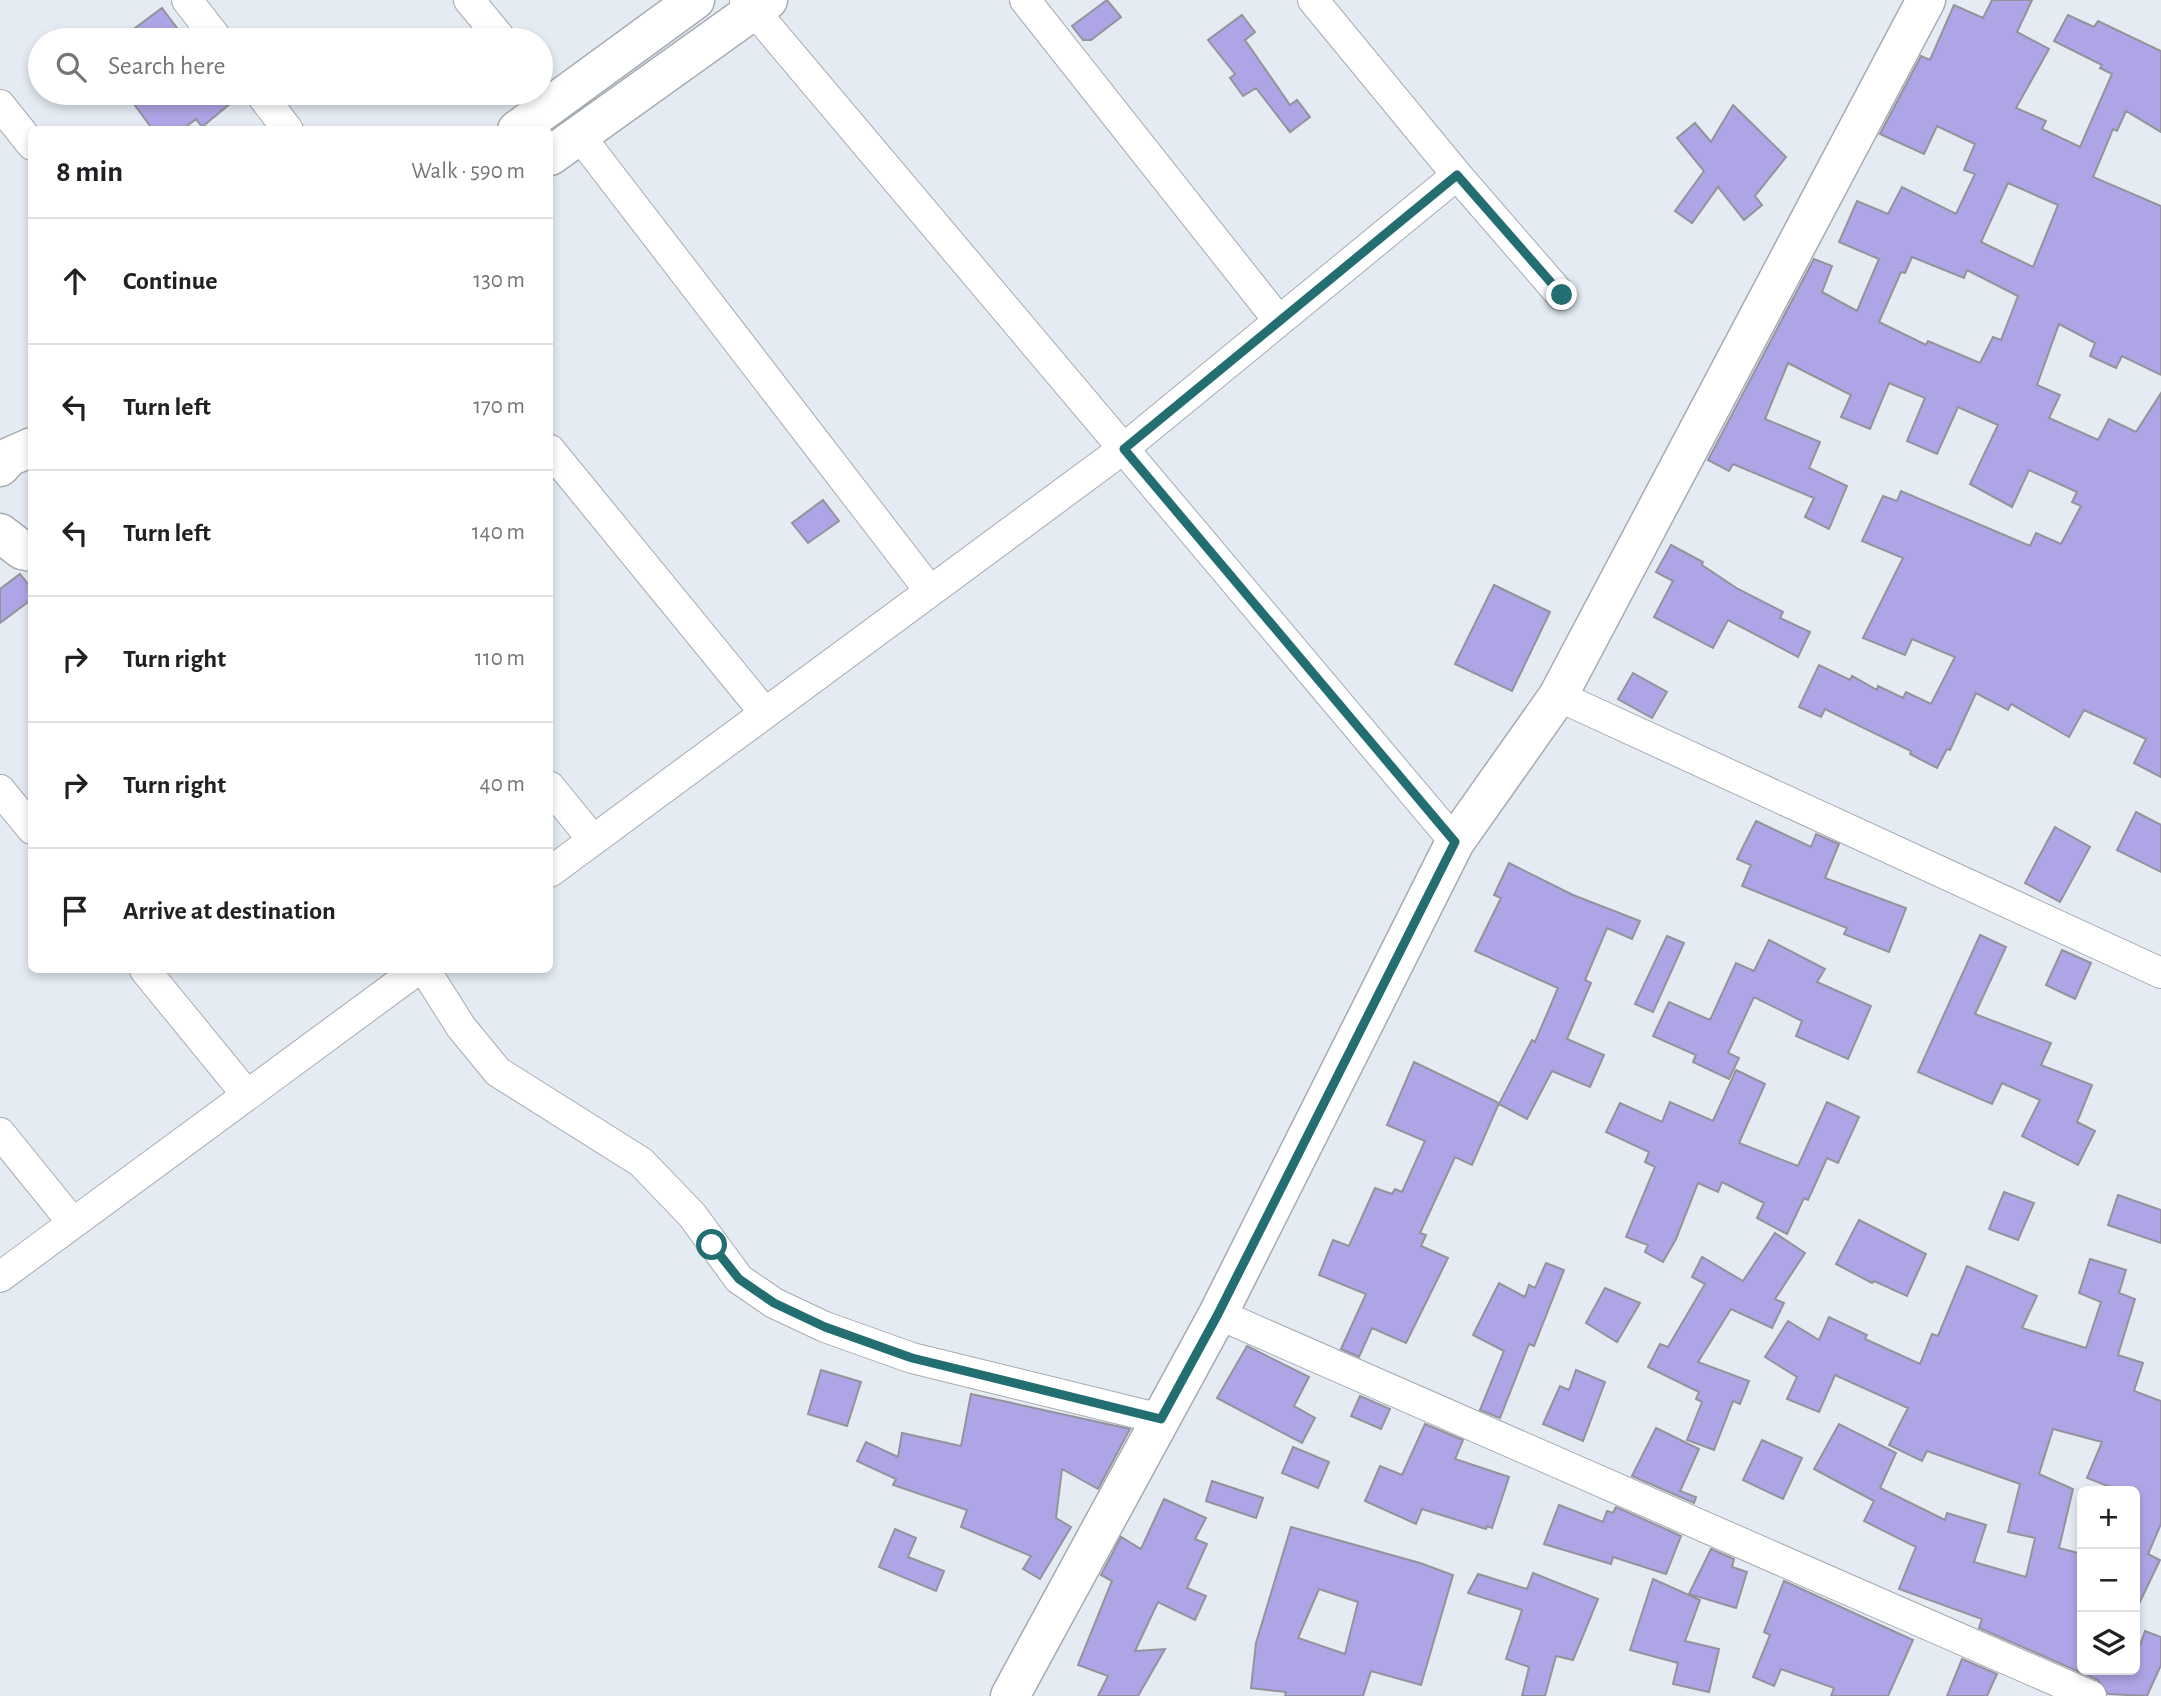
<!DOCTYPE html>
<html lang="en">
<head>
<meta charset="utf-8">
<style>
  body { margin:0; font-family:"Alegreya Sans",sans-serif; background:#f6f6f6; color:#202124 }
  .controls { position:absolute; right:21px; bottom:21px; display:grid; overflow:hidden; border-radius:10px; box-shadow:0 4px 10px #0003 }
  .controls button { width:63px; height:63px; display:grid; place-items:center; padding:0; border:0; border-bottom:2px solid #e0e0e0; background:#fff; color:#202124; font:35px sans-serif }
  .stop { position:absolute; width:21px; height:21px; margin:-16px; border:5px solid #226e70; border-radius:50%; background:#fff }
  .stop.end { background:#226e70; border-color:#fff; box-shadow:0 2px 7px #0008 }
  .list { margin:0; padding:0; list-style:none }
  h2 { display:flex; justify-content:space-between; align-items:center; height:91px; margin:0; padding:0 28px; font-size:30px }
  h2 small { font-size:23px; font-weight:400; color:#757577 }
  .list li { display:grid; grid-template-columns:46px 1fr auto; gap:21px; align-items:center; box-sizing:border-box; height:126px; padding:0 28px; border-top:2px solid #e0e0e0 }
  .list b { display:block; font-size:26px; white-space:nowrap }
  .list em { font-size:23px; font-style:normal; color:#757577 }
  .icon { flex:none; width:38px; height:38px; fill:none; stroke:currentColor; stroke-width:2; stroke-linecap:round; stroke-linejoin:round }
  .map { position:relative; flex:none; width:2161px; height:1696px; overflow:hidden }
  .search { position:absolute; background:#fff; box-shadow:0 4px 10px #0003; left:28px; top:28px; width:525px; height:77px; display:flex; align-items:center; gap:18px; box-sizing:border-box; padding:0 24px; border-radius:38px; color:#757577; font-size:26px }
  .panel { position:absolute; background:#fff; box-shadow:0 4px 10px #0003; left:28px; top:126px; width:525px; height:847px; border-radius:10px }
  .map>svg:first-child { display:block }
  .building { fill:#aea5e6; stroke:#94939c; stroke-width:2; fill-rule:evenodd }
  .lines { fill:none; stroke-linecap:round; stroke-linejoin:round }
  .street-casing { stroke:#a5abb2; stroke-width:32 }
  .secondary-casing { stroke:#a5abb2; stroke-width:41 }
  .street { stroke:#fff; stroke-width:30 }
  .secondary { stroke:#fff; stroke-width:38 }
  .route { stroke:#226e70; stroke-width:9 }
</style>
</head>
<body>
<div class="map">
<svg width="2161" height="1696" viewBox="0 0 2161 1696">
  <rect width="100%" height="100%" fill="#e4ebf3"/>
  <!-- building -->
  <path class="building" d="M 1107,0 L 1121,17 L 1091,40 L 1083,40 L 1072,26 Z
    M 1992,0 L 2032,0 L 2017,32 L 2049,49 L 2016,108 L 2046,121 L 2042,129 L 2080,147 L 2112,74 L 2100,68 L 2102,65 L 2054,41 L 2068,15 L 2094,27 L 2098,21 L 2161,51 L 2161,132 L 2126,111 L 2117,131 L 2113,129 L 2093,177 L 2161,206 L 2161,375 L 2122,356 L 2116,368 L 2090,356 L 2095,343 L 2059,324 L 2037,385 L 2060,395 L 2049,418 L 2098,440 L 2109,419 L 2136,432 L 2161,393 L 2161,777 L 2134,763 L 2146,739 L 2084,710 L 2069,737 L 2011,704 L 2008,710 L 1976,693 L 1950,750 L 1947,749 L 1937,768 L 1910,754 L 1911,751 L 1825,709 L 1821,717 L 1799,707 L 1819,665 L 1850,680 L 1852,676 L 1877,690 L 1878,686 L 1903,698 L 1906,692 L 1931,704 L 1955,657 L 1912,639 L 1905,655 L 1863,638 L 1903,558 L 1862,541 L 1883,496 L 1897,501 L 1901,491 L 2030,546 L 2036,533 L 2061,544 L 2081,506 L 2072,502 L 2077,492 L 2029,470 L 2012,507 L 1970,484 L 1998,425 L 1958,407 L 1937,454 L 1907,441 L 1925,398 L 1889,383 L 1870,429 L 1841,417 L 1851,395 L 1788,363 L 1765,419 L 1820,442 L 1809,468 L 1847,486 L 1829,529 L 1805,517 L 1814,498 L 1733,464 L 1729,471 L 1708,460 L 1814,259 L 1832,266 L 1822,292 L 1857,311 L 1879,259 L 1839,242 L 1857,201 L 1888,214 L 1902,187 L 1956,214 L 1975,174 L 1964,170 L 1975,144 L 1937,126 L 1924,154 L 1880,134 L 1921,56 L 1930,60 L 1954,5 L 1983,18 ZM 2008,183 L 2058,205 L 2033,267 L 1981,242 ZM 1912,257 L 1964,278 L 1967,270 L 2018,296 L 2001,340 L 1993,337 L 1980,363 L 1928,341 L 1926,345 L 1879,322 L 1901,272 L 1905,273 Z
    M 162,8 L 186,40 L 119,40 Z
    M 1242,15 L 1255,32 L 1245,40 L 1290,105 L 1297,100 L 1310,117 L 1290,132 L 1256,88 L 1243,96 L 1230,78 L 1235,74 L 1208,40 Z
    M 126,93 L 243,93 L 202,127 L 196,119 L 182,130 L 153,130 Z
    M 1733,105 L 1786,157 L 1755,196 L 1762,205 L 1744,220 L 1718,187 L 1692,223 L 1675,211 L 1704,171 L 1677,138 L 1695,123 L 1711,142 Z
    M 823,500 L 839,521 L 808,543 L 792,523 Z
    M 1671,545 L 1703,562 L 1702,565 L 1738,589 L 1783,612 L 1780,618 L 1810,632 L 1798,657 L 1728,620 L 1713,648 L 1654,617 L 1673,581 L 1656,572 Z
    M 20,574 L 32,589 L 32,599 L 0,623 L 0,589 Z
    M 1494,585 L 1550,612 L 1512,691 L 1455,664 Z
    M 1633,673 L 1667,692 L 1652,718 L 1618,699 Z
    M 2136,812 L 2161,825 L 2161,872 L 2117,850 Z
    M 1756,821 L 1811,847 L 1816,834 L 1839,844 L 1825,878 L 1906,908 L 1889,952 L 1844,934 L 1847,928 L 1742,886 L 1751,865 L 1737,859 Z
    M 2055,827 L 2090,847 L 2060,902 L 2025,883 Z
    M 1509,863 L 1573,895 L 1640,921 L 1632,939 L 1607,928 L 1585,980 L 1591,983 L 1567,1039 L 1604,1055 L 1590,1087 L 1552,1071 L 1527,1119 L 1499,1104 L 1532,1040 L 1535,1042 L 1558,988 L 1475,951 L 1501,898 L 1494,895 Z
    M 1980,935 L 2006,947 L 1975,1014 L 2051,1043 L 2041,1065 L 2092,1085 L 2077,1122 L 2095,1131 L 2078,1165 L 2022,1136 L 2040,1100 L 2002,1083 L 1992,1104 L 1918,1072 Z
    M 1667,936 L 1684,943 L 1653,1012 L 1635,1004 Z
    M 1769,940 L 1825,969 L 1817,982 L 1871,1006 L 1848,1059 L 1796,1036 L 1802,1021 L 1754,997 L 1728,1053 L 1739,1058 L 1729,1079 L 1693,1062 L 1696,1055 L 1653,1036 L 1669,1002 L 1710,1020 L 1736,963 L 1754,971 Z
    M 2062,950 L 2091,963 L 2075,999 L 2046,985 Z
    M 1414,1062 L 1499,1103 L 1472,1165 L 1455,1157 L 1420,1233 L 1426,1235 L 1421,1246 L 1448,1258 L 1406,1343 L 1372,1328 L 1359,1357 L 1341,1349 L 1366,1294 L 1319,1275 L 1333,1240 L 1349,1246 L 1375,1188 L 1392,1194 L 1395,1189 L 1402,1192 L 1425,1141 L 1387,1125 Z
    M 1736,1070 L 1765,1084 L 1739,1143 L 1798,1166 L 1827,1102 L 1859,1117 L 1838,1163 L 1827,1158 L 1808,1200 L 1804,1198 L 1787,1234 L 1757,1218 L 1764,1203 L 1722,1182 L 1718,1192 L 1698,1183 L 1676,1239 L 1663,1262 L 1645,1252 L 1648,1245 L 1626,1237 L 1655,1167 L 1645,1162 L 1649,1152 L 1606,1132 L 1620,1103 L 1662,1122 L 1670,1102 L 1713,1121 Z
    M 2004,1192 L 2034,1203 L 2018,1240 L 1989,1229 Z
    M 2118,1195 L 2161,1210 L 2161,1243 L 2108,1225 Z
    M 1859,1220 L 1926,1254 L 1907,1296 L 1874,1281 L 1872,1283 L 1836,1264 Z
    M 1775,1233 L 1805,1253 L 1775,1299 L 1784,1303 L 1772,1328 L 1731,1309 L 1698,1362 L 1749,1381 L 1740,1404 L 1733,1401 L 1714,1450 L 1687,1440 L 1702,1402 L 1696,1399 L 1699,1392 L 1648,1367 L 1660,1344 L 1668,1347 L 1705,1284 L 1692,1277 L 1702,1257 L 1743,1281 Z
    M 2090,1259 L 2126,1270 L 2119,1293 L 2135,1299 L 2118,1355 L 2143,1363 L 2134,1391 L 2161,1401 L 2161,1524 L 2148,1554 L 2160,1560 L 2135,1612 L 2135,1491 L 2121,1491 L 2087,1478 L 2102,1442 L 2053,1429 L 2039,1474 L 2073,1489 L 2059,1548 L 2082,1554 L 2082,1670 L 2135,1670 L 2135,1659 L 2145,1631 L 2161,1637 L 2161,1665 L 2147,1696 L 2108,1694 L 2098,1680 L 1979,1628 L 1982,1619 L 1899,1589 L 1916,1547 L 1864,1521 L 1874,1501 L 1814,1469 L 1839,1424 L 1896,1453 L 1880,1488 L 1945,1520 L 1947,1513 L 1986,1525 L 1974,1562 L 2026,1577 L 2035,1538 L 2008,1532 L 2020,1484 L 1927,1451 L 1922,1461 L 1889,1445 L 1908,1408 L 1835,1375 L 1819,1412 L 1787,1399 L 1797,1377 L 1765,1357 L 1788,1321 L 1819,1340 L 1829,1317 L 1867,1335 L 1865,1339 L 1920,1364 L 1932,1334 L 1938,1336 L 1967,1266 L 2037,1296 L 2022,1328 L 2086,1348 L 2101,1302 L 2079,1293 Z
    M 1546,1263 L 1564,1270 L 1534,1346 L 1529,1344 L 1500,1418 L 1480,1410 L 1504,1351 L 1473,1335 L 1499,1283 L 1525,1297 L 1529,1285 L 1535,1288 Z
    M 1605,1288 L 1640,1303 L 1617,1342 L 1586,1323 Z
    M 1247,1346 L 1309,1377 L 1294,1406 L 1315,1418 L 1302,1443 L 1217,1398 Z
    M 821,1370 L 861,1382 L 847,1426 L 808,1414 Z
    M 1576,1370 L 1605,1382 L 1583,1441 L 1543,1424 L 1560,1386 L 1569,1390 Z
    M 971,1394 L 1130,1429 L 1098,1489 L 1062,1469 L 1056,1518 L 1071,1527 L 1040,1579 L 1023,1569 L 1031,1556 L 961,1527 L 967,1510 L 893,1485 L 896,1479 L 857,1461 L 866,1442 L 898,1457 L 902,1433 L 961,1446 Z
    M 1360,1396 L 1390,1409 L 1381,1429 L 1351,1416 Z
    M 1425,1424 L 1463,1440 L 1455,1459 L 1509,1477 L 1492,1528 L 1487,1526 L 1486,1529 L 1422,1509 L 1416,1524 L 1365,1501 L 1380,1466 L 1402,1475 Z
    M 1656,1428 L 1699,1449 L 1680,1491 L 1696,1497 L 1694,1503 L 1632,1476 Z
    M 1762,1440 L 1802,1458 L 1783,1499 L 1743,1480 Z
    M 1293,1447 L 1329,1462 L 1318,1488 L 1282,1473 Z
    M 1212,1481 L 1263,1498 L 1256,1518 L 1206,1501 Z
    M 1164,1499 L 1206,1518 L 1195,1539 L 1207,1544 L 1187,1588 L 1206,1596 L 1195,1620 L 1158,1602 L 1135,1651 L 1165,1649 L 1138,1696 L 1098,1696 L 1108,1676 L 1078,1665 L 1112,1581 L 1101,1575 L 1121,1537 L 1141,1549 Z
    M 1559,1505 L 1603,1522 L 1607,1511 L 1613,1513 L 1616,1507 L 1681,1536 L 1666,1574 L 1613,1557 L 1611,1564 L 1544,1544 Z
    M 1291,1527 L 1420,1563 L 1453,1575 L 1421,1685 L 1371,1671 L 1363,1696 L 1285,1696 L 1286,1692 L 1251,1688 L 1256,1643 ZM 1319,1589 L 1358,1602 L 1345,1654 L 1298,1638 Z
    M 895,1529 L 916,1538 L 908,1557 L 944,1571 L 936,1591 L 879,1567 Z
    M 1711,1549 L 1734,1559 L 1732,1567 L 1747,1572 L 1736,1608 L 1689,1594 Z
    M 1533,1573 L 1598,1599 L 1573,1660 L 1556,1656 L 1545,1696 L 1522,1696 L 1529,1667 L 1506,1659 L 1522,1610 L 1468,1593 L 1478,1574 L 1527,1589 Z
    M 1653,1579 L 1700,1600 L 1685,1641 L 1719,1649 L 1709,1692 L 1673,1684 L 1678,1663 L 1630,1650 Z
    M 1784,1581 L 1913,1640 L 1888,1696 L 1831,1696 L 1834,1688 L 1781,1669 L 1774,1686 L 1753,1677 L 1770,1635 L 1764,1632 Z
    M 1962,1659 L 1997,1674 L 1987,1696 L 1947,1696 Z"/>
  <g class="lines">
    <defs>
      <path id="street" d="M 187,0 L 218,40
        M 469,0 L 502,40
        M 745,0 L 1455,842
        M 1025,0 L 1279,321
        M 1313,0 L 1457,175 L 1561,295
        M 260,93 L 288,130
        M 0,105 L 32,145
        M 579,135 L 930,591
        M 550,450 L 765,713
        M 1558,696 L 2161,973
        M 550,787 L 593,840
        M 0,790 L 32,829
        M 550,872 L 1123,449 L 1457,175
        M 145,970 L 247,1095
        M 425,970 L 461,1027 L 498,1072 L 641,1162 L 692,1215 L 739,1279 L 774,1303 L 825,1327 L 912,1358 L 1161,1419
        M 0,1133 L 73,1223
        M 0,1277 L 417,970
        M 1218,1314 L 2091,1696"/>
      <path id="secondary" d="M 517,130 L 695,0
        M 550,156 L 768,0
        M 0,467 L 9,457 L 32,447
        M 0,533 L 22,550 L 32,552
        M 1010,1696 L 1218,1314 L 1455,842 L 1558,696 L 1926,0"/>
    </defs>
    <!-- street casing -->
    <use href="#street" class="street-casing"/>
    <!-- secondary casing -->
    <use href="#secondary" class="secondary-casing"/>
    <!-- street -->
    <use href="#street" class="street"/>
    <!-- secondary -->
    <use href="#secondary" class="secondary"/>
  </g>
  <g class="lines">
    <!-- route -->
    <path class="route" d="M 712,1245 L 739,1279 L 774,1303 L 825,1327 L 912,1358 L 1161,1419 L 1218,1314 L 1455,842 L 1124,449 L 1457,175 L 1562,295"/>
  </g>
</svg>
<div class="controls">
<button>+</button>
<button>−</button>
<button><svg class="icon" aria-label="layers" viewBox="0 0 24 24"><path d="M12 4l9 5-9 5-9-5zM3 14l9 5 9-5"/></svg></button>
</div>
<div class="stop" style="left:712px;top:1245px"></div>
<div class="stop end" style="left:1562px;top:295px"></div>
<div class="search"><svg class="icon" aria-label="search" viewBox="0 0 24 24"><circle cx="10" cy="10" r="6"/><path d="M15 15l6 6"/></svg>Search here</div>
<section class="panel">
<h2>8 min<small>Walk · 590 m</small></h2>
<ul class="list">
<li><svg class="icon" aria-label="ahead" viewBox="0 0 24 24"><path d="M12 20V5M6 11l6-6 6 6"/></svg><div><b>Continue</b></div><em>130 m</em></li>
<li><svg class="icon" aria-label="left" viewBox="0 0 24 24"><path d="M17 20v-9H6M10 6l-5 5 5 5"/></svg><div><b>Turn left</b></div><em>170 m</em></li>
<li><svg class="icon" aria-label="left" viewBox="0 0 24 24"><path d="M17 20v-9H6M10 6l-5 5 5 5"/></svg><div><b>Turn left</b></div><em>140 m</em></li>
<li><svg class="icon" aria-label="right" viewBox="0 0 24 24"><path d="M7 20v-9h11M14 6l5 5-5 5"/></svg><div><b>Turn right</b></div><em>110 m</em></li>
<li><svg class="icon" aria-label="right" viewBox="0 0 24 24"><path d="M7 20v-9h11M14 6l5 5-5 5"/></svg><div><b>Turn right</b></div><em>40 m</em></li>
<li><svg class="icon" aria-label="arrive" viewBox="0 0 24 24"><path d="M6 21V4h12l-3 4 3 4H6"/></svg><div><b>Arrive at destination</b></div></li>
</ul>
</section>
</div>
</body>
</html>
